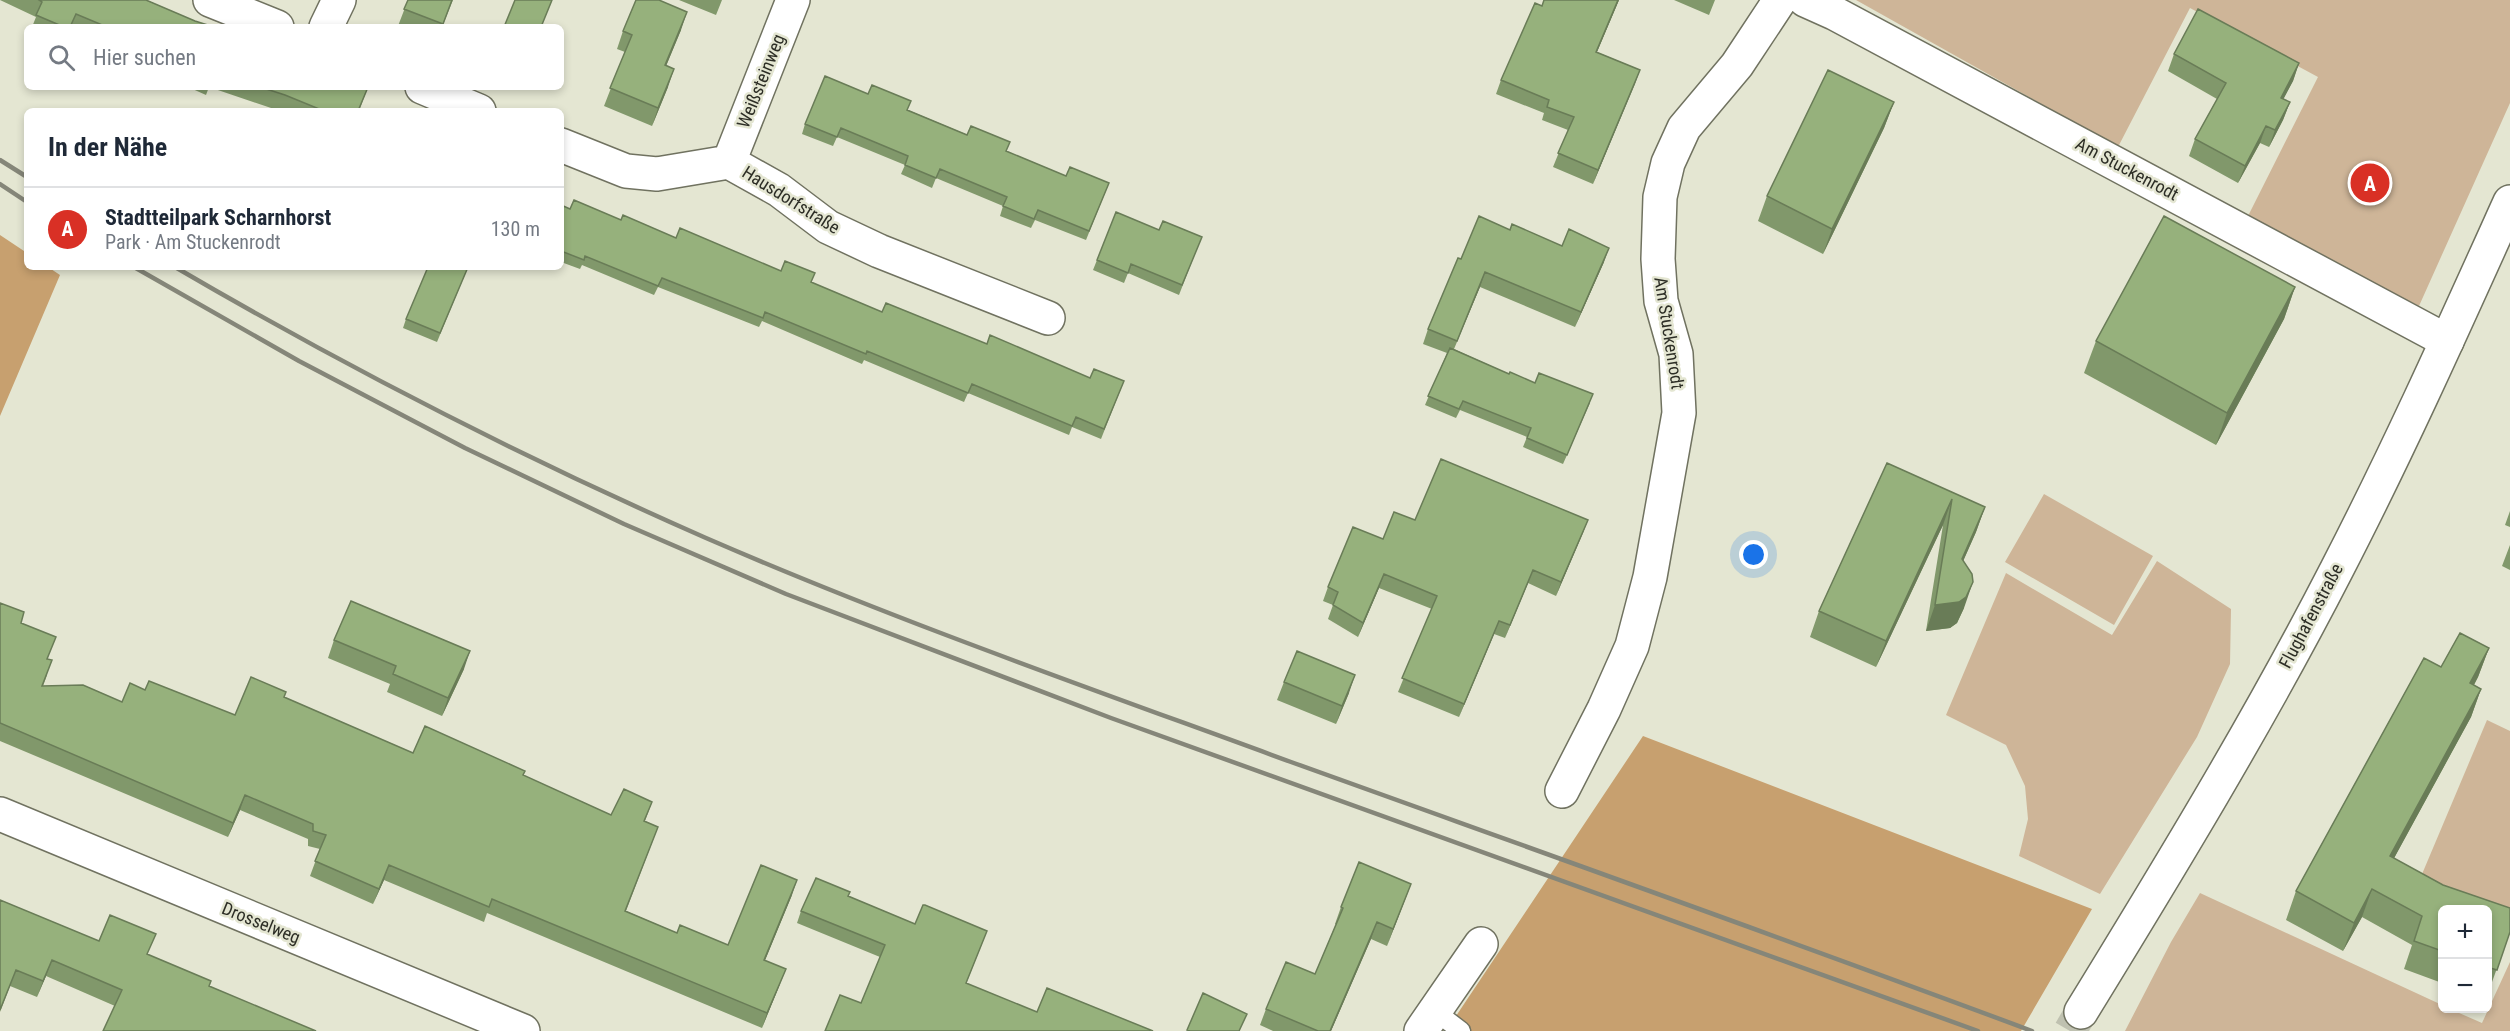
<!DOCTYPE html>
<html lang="de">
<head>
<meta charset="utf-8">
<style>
  body { margin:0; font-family:"Roboto Condensed",sans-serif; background:#f6f6f7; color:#1f2937 }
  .controls { position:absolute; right:18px; bottom:18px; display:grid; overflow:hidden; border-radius:9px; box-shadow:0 3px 9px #0003 }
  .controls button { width:54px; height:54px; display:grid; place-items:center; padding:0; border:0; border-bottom:2px solid #e0e1e3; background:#fff; color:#1f2937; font:30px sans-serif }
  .you { position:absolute; left:1754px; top:555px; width:21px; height:21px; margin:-15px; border:4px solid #fff; border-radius:50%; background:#1a73e8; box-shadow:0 0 0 9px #1a73e833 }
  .badge { display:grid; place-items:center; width:39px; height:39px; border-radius:50%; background:#d93025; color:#fff; font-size:20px; font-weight:700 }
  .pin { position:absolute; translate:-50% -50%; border:3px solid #fff; box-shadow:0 2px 6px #0006 }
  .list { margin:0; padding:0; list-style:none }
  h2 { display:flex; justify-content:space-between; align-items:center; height:78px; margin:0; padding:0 24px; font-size:26px }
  h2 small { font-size:20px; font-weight:400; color:#747a83 }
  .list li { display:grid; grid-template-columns:39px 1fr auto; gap:18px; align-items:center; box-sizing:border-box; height:84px; padding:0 24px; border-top:2px solid #e0e1e3 }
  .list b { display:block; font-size:22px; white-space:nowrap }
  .list p { margin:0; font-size:20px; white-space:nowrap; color:#747a83 }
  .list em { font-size:20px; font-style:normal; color:#747a83 }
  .icon { flex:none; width:33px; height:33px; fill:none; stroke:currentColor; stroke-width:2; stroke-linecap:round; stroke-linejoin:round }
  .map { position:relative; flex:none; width:2510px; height:1031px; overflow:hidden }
  .search { position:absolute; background:#fff; box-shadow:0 3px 9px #0003; left:24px; top:24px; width:540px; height:66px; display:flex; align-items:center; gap:15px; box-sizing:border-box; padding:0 21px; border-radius:9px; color:#747a83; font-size:22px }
  .panel { position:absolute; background:#fff; box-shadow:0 3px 9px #0003; left:24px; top:108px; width:540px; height:162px; border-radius:9px }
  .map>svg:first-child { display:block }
  .green { fill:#ceb598 }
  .forest { fill:#c7a06f }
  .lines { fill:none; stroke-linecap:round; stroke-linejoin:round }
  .secondary-tunnel { stroke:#bfc1b0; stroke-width:33; stroke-dasharray:33 16; stroke-linecap:butt }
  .lane-casing { stroke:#707260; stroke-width:21 }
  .street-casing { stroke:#707260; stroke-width:36 }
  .secondary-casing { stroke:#707260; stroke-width:36 }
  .lane { stroke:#fff; stroke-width:18 }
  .street { stroke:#fff; stroke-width:33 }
  .secondary { stroke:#fff; stroke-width:33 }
  .rail { stroke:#858679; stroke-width:4.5 }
  .wall { fill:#81986b }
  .shaded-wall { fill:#697c57 }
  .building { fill:#96b17c; stroke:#697c57; stroke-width:1.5 }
  .labels { text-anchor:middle; stroke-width:5; stroke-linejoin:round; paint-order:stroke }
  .street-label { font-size:18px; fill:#2d2e26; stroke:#e4e6d2 }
</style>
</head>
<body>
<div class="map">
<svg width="2510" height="1031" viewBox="0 0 2510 1031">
  <rect width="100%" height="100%" fill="#e4e6d2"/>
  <!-- green -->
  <path class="green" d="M 1856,0 L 2510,0 L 2510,103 L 2419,306 L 2247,218 L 2318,77 L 2190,8 L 2118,147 Z
    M 2044,494 L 2153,556 L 2114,625 L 2005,562 Z
    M 2157,561 L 2231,609 L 2230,664 L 2197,737 L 2100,894 L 2019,856 L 2028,819 L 2025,786 L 2006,745 L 1946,715 L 2006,573 L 2112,635 Z
    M 2487,720 L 2510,731 L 2510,934 L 2488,923 L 2488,910 L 2417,886 Z
    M 2200,893 L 2442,1005 L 2442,1008 L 2450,1009 L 2482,1023 L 2510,962 L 2510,1031 L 2125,1031 L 2171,942 Z"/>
  <!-- forest -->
  <path class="forest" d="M 0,235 L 27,253 L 27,267 L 48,267 L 60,275 L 0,416 Z
    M 1643,736 L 2092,909 L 2021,1031 L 1446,1031 Z"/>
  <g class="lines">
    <!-- secondary-tunnel -->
    <path class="secondary-tunnel" d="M 2070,1031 L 2081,1012"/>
    <defs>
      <path id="lane" d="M 1435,1011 L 1461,1031"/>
      <path id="street" d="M 210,0 L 277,27
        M 1805,0 L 1834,13 L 2447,341
        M 326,27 L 339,0
        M 422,87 L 479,111
        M 561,145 L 626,171 L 657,174 L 729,162 L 779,190 L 828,227 L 879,251 L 1048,318
        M 729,162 L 793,0
        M 1562,791 L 1604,709 L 1632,646 L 1650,577 L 1679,413 L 1676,354 L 1661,301 L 1658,259 L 1660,197 L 1668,163 L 1684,128 L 1737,65 L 1780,0
        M 0,814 L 523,1031
        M 1421,1031 L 1481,944"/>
      <path id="secondary" d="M 2081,1012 C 2170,867 2259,721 2337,569 C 2399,449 2454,326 2510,202"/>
    </defs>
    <!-- lane casing -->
    <use href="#lane" class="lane-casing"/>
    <!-- street casing -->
    <use href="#street" class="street-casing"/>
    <!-- secondary casing -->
    <use href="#secondary" class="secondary-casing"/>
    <!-- lane -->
    <use href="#lane" class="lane"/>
    <!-- street -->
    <use href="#street" class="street"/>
    <!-- secondary -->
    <use href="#secondary" class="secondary"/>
    <!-- rail -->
    <path class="rail" d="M 0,160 L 27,177
      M 0,184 L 27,202
      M 134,267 L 299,361 L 465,448 L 624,524 L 786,594 L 1111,718 L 1978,1031
      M 175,267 C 346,367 524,458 706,538 C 897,621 1095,690 1291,762 C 1538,851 1786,939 2032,1031"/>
  </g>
  <!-- wall -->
  <path class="wall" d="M 0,0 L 146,0 L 195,21 L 214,27 L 32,27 L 36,17 Z
    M 408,0 L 453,0 L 442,27 L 400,27 L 398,26 Z
    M 679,0 L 722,0 L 716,15 Z
    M 1619,0 L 1597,52 L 1640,70 L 1593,184 L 1553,167 L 1568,130 L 1542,120 L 1544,113 L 1496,94 L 1501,80 Z
    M 1674,0 L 1715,0 L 1709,15 Z
    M 681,30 L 666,66 L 668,87 L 652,126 L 604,106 L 625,52 L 617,49 L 623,31 Z
    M 2174,54 L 2299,63 L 2293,81 L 2283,99 L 2290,102 L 2283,120 L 2269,147 L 2260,143 L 2238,183 L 2189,156 L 2195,139 L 2217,99 L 2168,71 Z
    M 188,87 L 368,87 L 359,111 L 280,111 L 209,87 L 206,95 Z
    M 1894,102 L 1884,128 L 1823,254 L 1758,221 L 1767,196 Z
    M 908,110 L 1066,176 L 1109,183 L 1086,240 L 1035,220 L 1031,228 L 1000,216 L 1003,206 L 936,178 L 932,188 L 901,174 L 905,165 L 837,137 L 833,146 L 802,134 L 805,124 Z
    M 561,205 L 570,209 L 621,220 L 781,271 L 882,312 L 987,344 L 1090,378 L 1124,381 L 1101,439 L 1072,427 L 1069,435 L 968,393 L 964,402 L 864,360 L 862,364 L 762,321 L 759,327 L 658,287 L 654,295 L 582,265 L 580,269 L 561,262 Z
    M 1510,230 L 1562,246 L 1604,262 L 1575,327 L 1480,287 L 1454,349 L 1509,374 L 1590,403 L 1563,464 L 1523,447 L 1527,437 L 1460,410 L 1456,418 L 1425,405 L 1447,353 L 1423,344 L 1428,329 L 1461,259 Z
    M 1198,246 L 1179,295 L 1128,273 L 1124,283 L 1093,270 L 1097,260 Z
    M 468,267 L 437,342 L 403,328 L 406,319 Z
    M 2295,287 L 2284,319 L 2216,445 L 2084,373 L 2096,341 Z
    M 1887,463 L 1985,507 L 1976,532 L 1963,561 L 1964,608 L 1957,623 L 1950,628 L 1926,631 L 1943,525 L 1876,667 L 1810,637 L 1819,611 Z
    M 2510,511 L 2510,527 L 2505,525 Z
    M 1415,520 L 1588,520 L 1556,596 L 1528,583 L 1505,638 L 1494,634 L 1459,717 L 1398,692 L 1432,609 L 1379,588 L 1358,637 L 1328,619 L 1333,605 L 1323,601 L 1328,587 L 1383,539 Z
    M 2510,545 L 2510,570 L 2502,566 Z
    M 0,603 L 21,623 L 48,659 L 47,675 L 43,686 L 122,702 L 145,690 L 235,715 L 284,697 L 413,753 L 523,775 L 611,815 L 652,802 L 645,821 L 658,827 L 626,911 L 677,933 L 728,945 L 792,895 L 765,960 L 780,984 L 762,1028 L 487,913 L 484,922 L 384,880 L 373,904 L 310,876 L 320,849 L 308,846 L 308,839 L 240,810 L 228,837 L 0,741 Z
    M 2460,633 L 2489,648 L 2478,677 L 2474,685 L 2481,689 L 2471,717 L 2394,858 L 2443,885 L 2510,908 L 2510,932 L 2487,996 L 2487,909 L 2442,909 L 2442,983 L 2404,969 L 2412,945 L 2362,917 L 2343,951 L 2286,920 L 2296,891 L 2424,658 L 2441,667 Z
    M 334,640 L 464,669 L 442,716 L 387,692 L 390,684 L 328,658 Z
    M 1284,682 L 1349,693 L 1336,724 L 1277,700 Z
    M 1411,884 L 1387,946 L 1371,939 L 1331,1031 L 1273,1031 L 1260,1025 L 1266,1009 L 1315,974 L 1336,924 L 1335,924 L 1341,907 Z
    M 848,896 L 915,924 L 987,931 L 966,984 L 1037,1012 L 1153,1031 L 861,1003 L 880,957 L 797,923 L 801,911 Z
    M 0,900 L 99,941 L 156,934 L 115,1006 L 46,976 L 37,997 L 10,986 L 0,1012 Z"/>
  <!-- shaded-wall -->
  <path class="shaded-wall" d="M 1618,0 L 1619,0 L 1591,66 L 1596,52 Z
    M 687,12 L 681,30 L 659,83 L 665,65 Z
    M 2299,63 L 2293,81 L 2275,115 L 2281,98 Z
    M 674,69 L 668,87 L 652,126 L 658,108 Z
    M 1640,70 L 1635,84 L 1593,184 L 1598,170 Z
    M 1894,102 L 1884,128 L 1823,254 L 1832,229 Z
    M 2290,102 L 2283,120 L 2269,147 L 2275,130 Z
    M 2266,126 L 2260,143 L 2238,183 L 2245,166 Z
    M 1609,248 L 1604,262 L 1575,327 L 1581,312 Z
    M 1485,272 L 1480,287 L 1451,355 L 1457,341 Z
    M 2295,287 L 2284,319 L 2216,445 L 2227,413 Z
    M 1952,499 L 1943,525 L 1876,667 L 1886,641 Z
    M 1985,507 L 1976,532 L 1953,584 L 1962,559 Z
    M 1588,520 L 1583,533 L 1556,596 L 1561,582 Z
    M 1533,570 L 1528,583 L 1505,638 L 1510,625 Z
    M 1384,574 L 1379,588 L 1358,637 L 1363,623 Z
    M 1973,582 L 1964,608 L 1957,623 L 1950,628 L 1926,631 L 1935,605 Z
    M 1499,621 L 1494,634 L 1459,717 L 1464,704 Z
    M 2489,648 L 2478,677 L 2460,711 L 2470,683 Z
    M 470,651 L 464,669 L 442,716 L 448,698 Z
    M 1355,675 L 1349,693 L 1336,724 L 1342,706 Z
    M 2481,689 L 2471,717 L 2380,884 L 2390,856 Z
    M 245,795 L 240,810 L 228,837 L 233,823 Z
    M 389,865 L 384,880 L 373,904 L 379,889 Z
    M 797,880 L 792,895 L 759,975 L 764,960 Z
    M 1411,884 L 1405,900 L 1387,946 L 1393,929 Z
    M 2372,889 L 2362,917 L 2343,951 L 2354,923 Z
    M 1377,922 L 1371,939 L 1331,1031 L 1330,1031 Z
    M 52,960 L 46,976 L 37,997 L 43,981 Z
    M 786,969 L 780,984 L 762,1028 L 767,1013 Z"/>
  <!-- building -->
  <path class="building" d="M 39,0 L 146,0 L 195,21 L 214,27 L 107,27 L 76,14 L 70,27 L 64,27 L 36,15 L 42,2 Z
    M 408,0 L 452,0 L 443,24 L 404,9 Z
    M 515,0 L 552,0 L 541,27 L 504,27 Z
    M 636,0 L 659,0 L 687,12 L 665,65 L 674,69 L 658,108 L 610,88 L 632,35 L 623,31 Z
    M 1544,0 L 1618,0 L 1596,52 L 1640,70 L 1598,170 L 1558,153 L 1574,117 L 1547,107 L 1549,100 L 1501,80 L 1535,3 L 1542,6 Z
    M 2198,9 L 2299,63 L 2281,98 L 2290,102 L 2275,130 L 2266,126 L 2245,166 L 2195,139 L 2226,83 L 2174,54 Z
    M 1828,70 L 1894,102 L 1832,229 L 1767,196 Z
    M 825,76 L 868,94 L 872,85 L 911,101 L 907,110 L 967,135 L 971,126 L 1010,142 L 1006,151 L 1066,176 L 1070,167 L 1109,183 L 1089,231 L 1038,210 L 1034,219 L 1003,206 L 1007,197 L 940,169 L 936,178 L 905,165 L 908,156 L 841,128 L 837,137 L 805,124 Z
    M 260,87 L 368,87 L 358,111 L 324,111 L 285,95 Z
    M 574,200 L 621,220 L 623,215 L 676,238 L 680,228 L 781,271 L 785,261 L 815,273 L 811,282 L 882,312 L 886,303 L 987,344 L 990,335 L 1090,378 L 1094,369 L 1124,381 L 1104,429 L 1076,417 L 1072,426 L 972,384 L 968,393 L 867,351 L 866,354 L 765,312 L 763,318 L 662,278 L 658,286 L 585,256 L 584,260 L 561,251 L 561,205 L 570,209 Z
    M 1116,212 L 1159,230 L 1163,221 L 1202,237 L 1182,285 L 1131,264 L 1128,273 L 1097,260 Z
    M 1479,216 L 1510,230 L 1512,224 L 1562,246 L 1569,229 L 1609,248 L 1581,312 L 1485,272 L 1457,341 L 1428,329 L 1458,258 L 1461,259 Z
    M 2164,216 L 2295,287 L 2227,413 L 2096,341 Z
    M 428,267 L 468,267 L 440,333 L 406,319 Z
    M 1450,348 L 1509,374 L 1510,372 L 1535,383 L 1539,373 L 1593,394 L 1567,455 L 1527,438 L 1531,428 L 1463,401 L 1459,409 L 1428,396 Z
    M 1441,459 L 1588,520 L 1561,582 L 1533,570 L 1510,625 L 1499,621 L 1464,704 L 1402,678 L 1437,596 L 1384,574 L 1363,623 L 1333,605 L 1338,592 L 1328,587 L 1353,527 L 1383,539 L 1394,512 L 1415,520 Z
    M 1887,463 L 1985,507 L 1962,559 L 1972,574 L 1973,582 L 1966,597 L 1959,602 L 1935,605 L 1952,499 L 1886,641 L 1819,611 Z
    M 351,601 L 470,651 L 448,698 L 393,674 L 396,666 L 334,640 Z
    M 0,603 L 24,612 L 21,623 L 56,637 L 47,659 L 52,660 L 42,686 L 83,685 L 122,702 L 130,683 L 145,690 L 149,681 L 235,715 L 251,677 L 286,692 L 284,697 L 413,753 L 425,726 L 525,771 L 523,775 L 611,815 L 624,789 L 652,802 L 644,821 L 658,827 L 625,911 L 677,933 L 680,925 L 728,945 L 761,865 L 797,880 L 764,960 L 786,969 L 767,1013 L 492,899 L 489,907 L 389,865 L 379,889 L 315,861 L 326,835 L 313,831 L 313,824 L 245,795 L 233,823 L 0,723 Z
    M 2460,633 L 2489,648 L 2470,683 L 2481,689 L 2390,856 L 2443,885 L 2510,908 L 2510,932 L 2497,970 L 2487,967 L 2487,909 L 2442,909 L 2442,951 L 2414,941 L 2422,916 L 2372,889 L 2354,923 L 2296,891 L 2424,658 L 2441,667 Z
    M 1297,651 L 1355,675 L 1342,706 L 1284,682 Z
    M 1359,862 L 1411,884 L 1393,929 L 1377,922 L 1330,1031 L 1318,1031 L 1266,1009 L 1286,962 L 1315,974 L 1343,908 L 1341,907 Z
    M 816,878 L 850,892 L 848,896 L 915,924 L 923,905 L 925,905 L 987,931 L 966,983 L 1037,1012 L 1047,988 L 1153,1031 L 825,1031 L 840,995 L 861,1003 L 885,945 L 801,911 Z
    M 0,900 L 99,941 L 110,915 L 156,934 L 147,954 L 211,981 L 209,986 L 316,1031 L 103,1031 L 122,990 L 52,960 L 43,981 L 16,970 L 0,1010 Z
    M 1203,993 L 1247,1014 L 1239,1031 L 1190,1031 L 1187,1030 Z"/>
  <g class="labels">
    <!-- street labels -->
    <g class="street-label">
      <text transform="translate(761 81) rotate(-68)" y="6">Weißsteinweg</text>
      <text transform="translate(2127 169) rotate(28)" y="6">Am Stuckenrodt</text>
      <text transform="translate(791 200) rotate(32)" y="6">Hausdorfstraße</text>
      <text transform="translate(1669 333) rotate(81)" y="6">Am Stuckenrodt</text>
      <text transform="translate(2311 616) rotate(-62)" y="6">Flughafenstraße</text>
      <text transform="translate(261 923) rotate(22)" y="6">Drosselweg</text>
    </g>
  </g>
</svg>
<div class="controls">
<button>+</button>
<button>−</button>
</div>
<div class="you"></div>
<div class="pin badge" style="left:2370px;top:183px">A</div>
<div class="search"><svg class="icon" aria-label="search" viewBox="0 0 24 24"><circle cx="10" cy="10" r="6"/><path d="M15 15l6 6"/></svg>Hier suchen</div>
<section class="panel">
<h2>In der Nähe<small></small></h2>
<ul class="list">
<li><span class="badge">A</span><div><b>Stadtteilpark Scharnhorst</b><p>Park · Am Stuckenrodt</p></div><em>130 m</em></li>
</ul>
</section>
</div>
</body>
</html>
